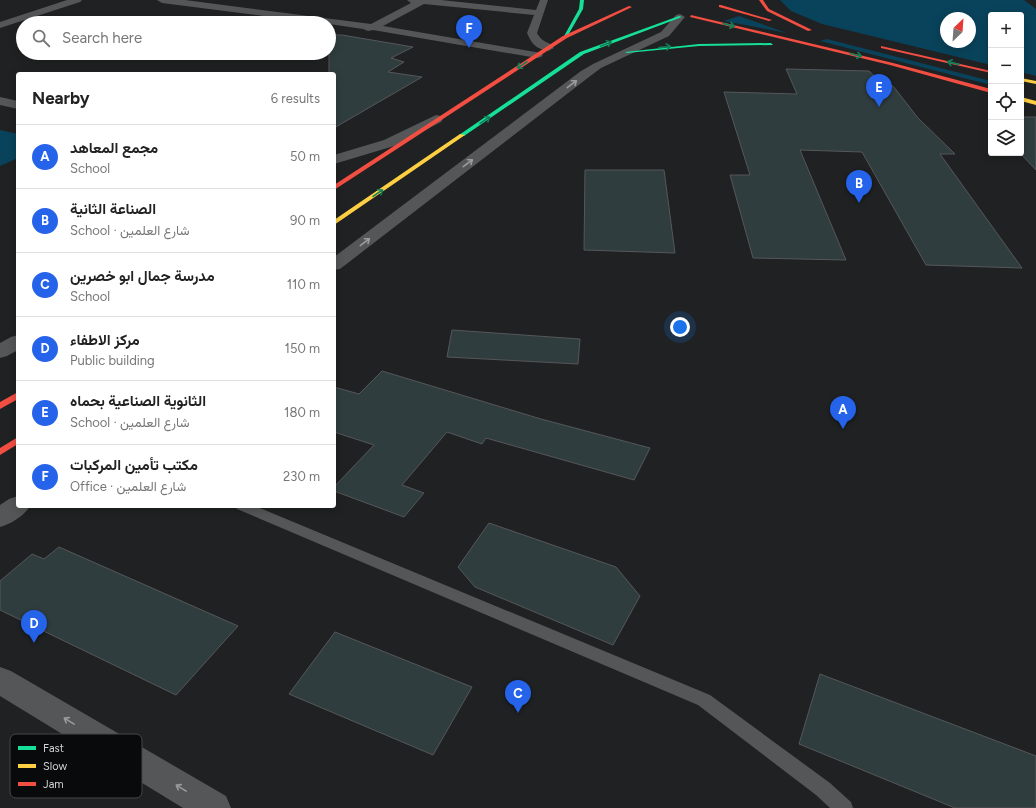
<!DOCTYPE html>
<html lang="en">
<head>
<meta charset="utf-8">
<style>
  body { margin:0; font-family:Figtree,Vazirmatn,sans-serif; background:#f6f6f6; color:#222 }
  .controls { position:absolute; right:12px; top:12px; display:grid; overflow:hidden; border-radius:4px; box-shadow:0 2px 10px #0003 }
  .controls button { width:36px; height:36px; display:grid; place-items:center; padding:0; border:0; border-bottom:1px solid #e0e0e0; background:#fff; color:#222; font:20px sans-serif }
  .compass { position:absolute; left:940px; top:12px; width:36px; height:36px; border-radius:50%; background:#fff; box-shadow:0 2px 10px #0003; rotate:25deg }
  .you { position:absolute; left:680px; top:327px; width:14px; height:14px; margin:-10px; border:3px solid #fff; border-radius:50%; background:#1a73e8; box-shadow:0 0 0 6px #1a73e833 }
  .badge { display:grid; place-items:center; width:26px; height:26px; border-radius:50%; background:#2563eb; color:#fff; font-size:13px; font-weight:700 }
  .pin { position:absolute; translate:-50% -33px; filter:drop-shadow(0 1px 2px #0008) }
  .pin::after { content:''; position:absolute; top:21px; width:14px; height:12px; background:inherit; clip-path:polygon(0 0,100% 0,50% 100%) }
  .list { margin:0; padding:0; list-style:none }
  h2 { display:flex; justify-content:space-between; align-items:center; height:52px; margin:0; padding:0 16px; font-size:17px }
  h2 small { font-size:13px; font-weight:400; color:#767676 }
  .list li { display:grid; grid-template-columns:26px 1fr auto; gap:12px; align-items:center; box-sizing:border-box; height:64px; padding:0 16px; border-top:1px solid #e0e0e0 }
  .list b { display:block; font-size:15px; white-space:nowrap }
  .list p { margin:0; font-size:13px; white-space:nowrap; color:#767676 }
  .list em { font-size:13px; font-style:normal; color:#767676 }
  .icon { flex:none; width:22px; height:22px; fill:none; stroke:currentColor; stroke-width:2; stroke-linecap:round; stroke-linejoin:round }
  .map { position:relative; flex:none; width:1036px; height:808px; overflow:hidden }
  .search { position:absolute; background:#fff; box-shadow:0 2px 10px #0003; left:16px; top:16px; width:320px; height:44px; display:flex; align-items:center; gap:10px; box-sizing:border-box; padding:0 14px; border-radius:22px; color:#767676; font-size:15px }
  .panel { position:absolute; background:#fff; box-shadow:0 2px 10px #0003; left:16px; top:72px; width:320px; height:436px; border-radius:4px }
  .map>svg:first-child { display:block }
  .green { fill:#09435b; fill-rule:evenodd }
  .building { fill:#303d3f; stroke:#565758 }
  .lines { fill:none; stroke-linecap:round; stroke-linejoin:round }
  .lane { fill:#555657; fill-rule:evenodd }
  .street { fill:#555657; fill-rule:evenodd }
  .fast { fill:#16e098; fill-rule:evenodd }
  .slow { fill:#ffcf43; fill-rule:evenodd }
  .jam { fill:#f24e42; fill-rule:evenodd }
  .oneway { stroke:#108059 }
  .oneway2 { stroke:#9a9b9c }
  .key { fill:#090a0b; stroke:#454748; stroke-width:1 }
  .key-label { font-size:11px; fill:#d2d4d5 }
</style>
</head>
<body>
<div class="map">
<svg width="1036" height="808" viewBox="0 0 1036 808">
  <rect width="100%" height="100%" fill="#1f2122"/>
  <!-- green -->
  <path class="green" d="M 780,0 L 1024,0 L 1036,9 L 1036,76 L 1021,72 L 1021,15 L 991,15 L 991,65 L 822,24 L 791,11 ZM 946,18 L 970,18 L 970,42 L 946,42 Z
    M 739,16 L 787,33 L 724,21 Z
    M 827,39 L 991,81 L 991,85 L 820,41 Z
    M 0,130 L 18,134 L 18,158 L 0,166 Z"/>
  <!-- building -->
  <path class="building" d="M 329,35 L 342,35 L 413,47 L 391,58 L 404,62 L 388,72 L 422,77 L 334,128 L 334,74 L 329,74 Z
    M 786,69 L 869,71 L 884,85 L 893,86 L 918,118 L 955,154 L 940,154 L 1022,268 L 926,265 L 862,152 L 800,150 L 846,260 L 753,258 L 730,175 L 750,175 L 724,92 L 797,94 Z
    M 1021,117 L 1036,117 L 1036,170 L 1020,153 Z
    M 585,170 L 664,170 L 675,253 L 584,250 Z
    M 452,330 L 580,339 L 578,364 L 447,357 Z
    M 382,371 L 541,419 L 650,448 L 634,480 L 486,438 L 482,444 L 447,432 L 402,485 L 424,493 L 404,517 L 334,491 L 334,487 L 374,445 L 334,432 L 334,387 L 359,394 Z
    M 489,523 L 616,567 L 640,596 L 613,645 L 475,587 L 458,567 Z
    M 59,547 L 238,626 L 176,695 L 0,610 L 0,581 L 32,554 L 44,559 Z
    M 335,632 L 472,687 L 433,755 L 289,694 Z
    M 820,674 L 1036,756 L 1036,808 L 955,808 L 799,744 Z"/>
  <g class="lines">
    <!-- lane -->
    <path class="lane" d="M 235,506 L 255,506 L 710,695 L 830,783 L 851,802 L 853,808 L 830,808 L 816,795 L 698,705 L 237,509 Z"/>
    <!-- street -->
    <path class="street" d="M 67,0 L 82,0 L 80,2 L 0,28 L 0,22 Z
      M 157,0 L 185,0 L 371,24 L 411,3 L 407,0 L 441,0 L 536,10 L 540,0 L 548,0 L 537,33 C 543,44 548,40 554,48 L 548,51 C 535,48 532,44 527,33 L 534,15 L 424,4 L 383,26 L 541,53 L 543,55 L 541,57 L 537,58 L 373,30 L 368,31 L 363,29 L 329,24 L 329,23 L 318,23 L 162,3 Z
      M 680,14 L 685,17 L 669,36 L 601,68 L 589,77 L 340,269 L 334,270 L 334,257 L 581,71 L 593,64 L 661,32 L 676,15 Z
      M 0,97 L 18,101 L 18,109 L 0,105 Z
      M 436,115 L 441,116 L 443,119 L 441,122 L 394,146 L 334,164 L 334,155 L 384,140 Z
      M 18,335 L 18,350 L 7,356 L 0,358 L 0,343 L 11,337 Z
      M 18,496 L 18,506 L 30,506 C 24,516 11,524 0,527 L 0,505 L 9,499 Z
      M 0,667 L 11,671 L 226,796 L 231,808 L 183,808 L 0,696 Z"/>
    <!-- fast -->
    <path class="fast" d="M 580,0 L 584,0 L 583,9 L 567,37 L 563,38 L 579,9 Z
      M 679,16 L 682,17 L 584,54 L 464,136 L 459,135 L 580,52 Z
      M 771,43 L 773,45 L 699,46 L 627,53 L 625,52 L 699,44 Z"/>
    <!-- slow -->
    <path class="slow" d="M 1021,78 L 1036,81 L 1036,84 L 1021,81 Z
      M 1021,97 L 1036,101 L 1036,105 L 1021,101 Z
      M 460,134 L 465,135 L 334,225 L 334,220 Z"/>
    <!-- jam -->
    <path class="jam" d="M 759,0 L 763,0 L 769,9 L 812,30 L 808,31 L 767,11 Z
      M 719,5 L 721,5 L 772,20 L 769,21 L 719,7 Z
      M 629,6 L 632,7 L 567,38 L 334,190 L 334,185 L 563,36 Z
      M 691,15 L 893,63 L 991,89 L 991,93 L 890,65 L 690,17 Z
      M 881,46 L 991,71 L 991,73 L 881,48 Z
      M 18,392 L 18,399 L 0,409 L 0,402 Z
      M 18,437 L 18,444 L 0,455 L 0,448 Z"/>
  </g>
  <!-- one-way arrows -->
  <defs><path id="oneway-shaft" d="M-6 0H5M1.5-3L5.5 0L1.5 3" fill="none" stroke-width="1.6" stroke-linecap="round" stroke-linejoin="round"/></defs>
  <g class="oneway">
    <use href="#oneway-shaft" transform="translate(729 25) rotate(13)"/>
    <use href="#oneway-shaft" transform="translate(606 44) rotate(-21)"/>
    <use href="#oneway-shaft" transform="translate(665 47) rotate(-6)"/>
    <use href="#oneway-shaft" transform="translate(856 55) rotate(14)"/>
    <use href="#oneway-shaft" transform="translate(953 63) rotate(-167)"/>
    <use href="#oneway-shaft" transform="translate(522 65) rotate(146)"/>
    <use href="#oneway-shaft" transform="translate(485 120) rotate(-34)"/>
    <use href="#oneway-shaft" transform="translate(378 193) rotate(-34)"/>
  </g>
  <g class="oneway2">
    <use href="#oneway-shaft" transform="translate(572 84) rotate(-37)"/>
    <use href="#oneway-shaft" transform="translate(468 163) rotate(-37)"/>
    <use href="#oneway-shaft" transform="translate(365 242) rotate(-37)"/>
    <use href="#oneway-shaft" transform="translate(69 721) rotate(-149)"/>
    <use href="#oneway-shaft" transform="translate(181 788) rotate(-149)"/>
  </g>
  <!-- legend -->
  <rect x="10" y="734" width="132" height="64" rx="6" class="key"/>
  <rect x="18" y="746" width="18" height="4" fill="#16e098"/>
  <rect x="18" y="764" width="18" height="4" fill="#ffcf43"/>
  <rect x="18" y="782" width="18" height="4" fill="#f24e42"/>
  <g class="key-label">
    <text x="43" y="752">Fast</text>
    <text x="43" y="770">Slow</text>
    <text x="43" y="788">Jam</text>
  </g>
</svg>
<div class="controls">
<button>+</button>
<button>−</button>
<button><svg class="icon" aria-label="locate" viewBox="0 0 24 24"><circle cx="12" cy="12" r="6"/><path d="M12 2v4M12 18v4M2 12h4M18 12h4"/></svg></button>
<button><svg class="icon" aria-label="layers" viewBox="0 0 24 24"><path d="M12 4l9 5-9 5-9-5zM3 14l9 5 9-5"/></svg></button>
</div>
<svg class="compass" viewBox="-18 -18 36 36"><path d="M0-13l5 13h-10z" fill="#e53935"/><path d="M0 13l5-13h-10z" fill="#767676"/></svg>
<div class="you"></div>
<div class="pin badge" style="left:843px;top:429px">A</div>
<div class="pin badge" style="left:859px;top:203px">B</div>
<div class="pin badge" style="left:518px;top:713px">C</div>
<div class="pin badge" style="left:34px;top:643px">D</div>
<div class="pin badge" style="left:879px;top:107px">E</div>
<div class="pin badge" style="left:469px;top:48px">F</div>
<div class="search"><svg class="icon" aria-label="search" viewBox="0 0 24 24"><circle cx="10" cy="10" r="6"/><path d="M15 15l6 6"/></svg>Search here</div>
<section class="panel">
<h2>Nearby<small>6 results</small></h2>
<ul class="list">
<li><span class="badge">A</span><div><b>مجمع المعاهد</b><p>School</p></div><em>50 m</em></li>
<li><span class="badge">B</span><div><b>الصناعة الثانية</b><p>School · شارع العلمين</p></div><em>90 m</em></li>
<li><span class="badge">C</span><div><b>مدرسة جمال ابو خصرين</b><p>School</p></div><em>110 m</em></li>
<li><span class="badge">D</span><div><b>مركز الاطفاء</b><p>Public building</p></div><em>150 m</em></li>
<li><span class="badge">E</span><div><b>الثانوية الصناعية بحماه</b><p>School · شارع العلمين</p></div><em>180 m</em></li>
<li><span class="badge">F</span><div><b>مكتب تأمين المركبات</b><p>Office · شارع العلمين</p></div><em>230 m</em></li>
</ul>
</section>
</div>
</body>
</html>
